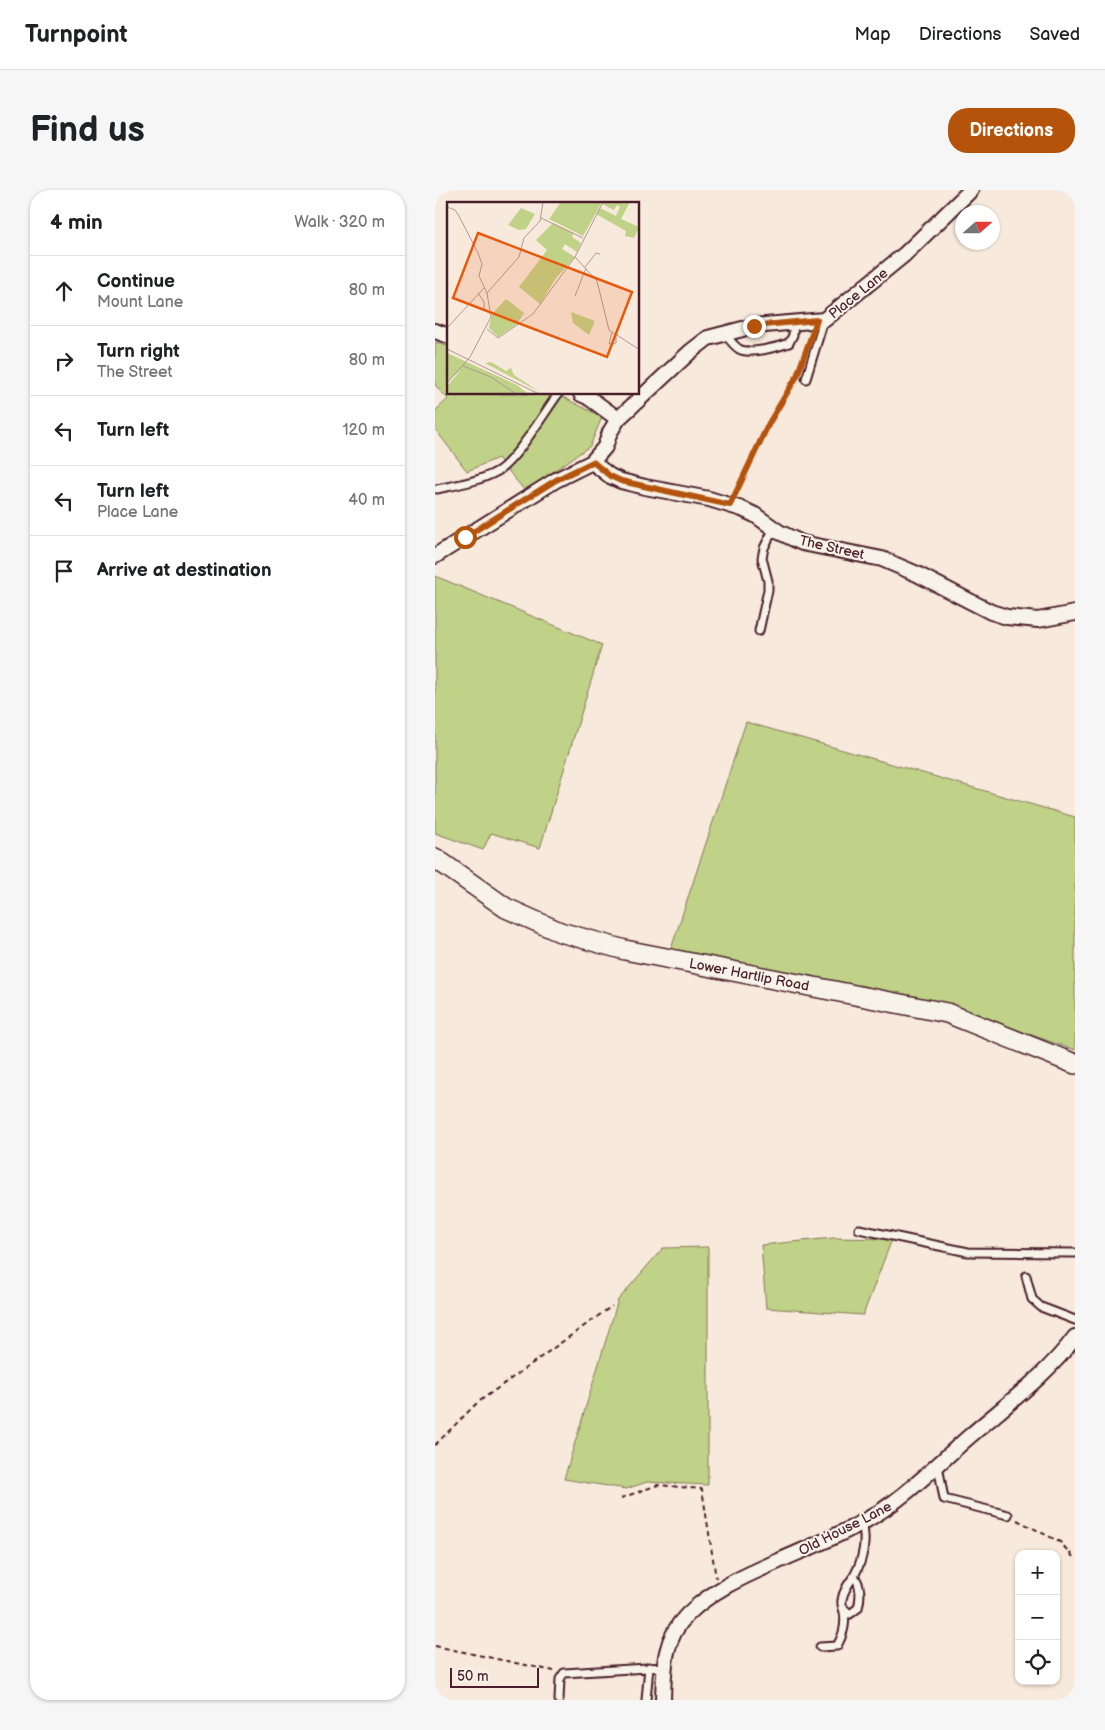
<!DOCTYPE html>
<html lang="en">
<head>
<meta charset="utf-8">
<style>
  body { margin:0; font-family:"Balsamiq Sans",sans-serif; background:#f6f6f6; color:#202124 }
  .controls { position:absolute; right:15px; bottom:15px; display:grid; overflow:hidden; border-radius:10px; box-shadow:0 1px 4px #0004 }
  .controls button { width:45px; height:45px; display:grid; place-items:center; padding:0; border:0; border-bottom:1px solid #e0e0e0; background:#fff; color:#202124; font:25px sans-serif }
  .compass { position:absolute; left:520px; top:15px; width:45px; height:45px; border-radius:50%; background:#fff; box-shadow:0 1px 4px #0004; rotate:69deg }
  .scale { position:absolute; left:15px; bottom:12px; width:89px; box-sizing:border-box; padding-left:5px; border:2px solid #4a1f2b; border-top:0; font-size:14px; line-height:18px; white-space:nowrap; color:#4a1f2b; -webkit-text-stroke:4px #f7f3e8; paint-order:stroke }
  .stop { position:absolute; width:15px; height:15px; margin:-11px; border:4px solid #b45309; border-radius:50%; background:#fff }
  .stop.end { background:#b45309; border-color:#fff; box-shadow:0 1px 5px #0008 }
  .list { margin:0; padding:0; list-style:none }
  h2 { display:flex; justify-content:space-between; align-items:center; height:65px; margin:0; padding:0 20px; font-size:21px }
  h2 small { font-size:16px; font-weight:400; color:#757577 }
  .list li { display:grid; grid-template-columns:32px 1fr auto; gap:15px; align-items:center; box-sizing:border-box; height:70px; padding:0 20px; border-top:1px solid #e0e0e0 }
  .list b { display:block; font-size:19px; white-space:nowrap }
  .list p { margin:0; font-size:16px; white-space:nowrap; color:#757577 }
  .list em { font-size:16px; font-style:normal; color:#757577 }
  .icon { flex:none; width:28px; height:28px; fill:none; stroke:currentColor; stroke-width:2; stroke-linecap:round; stroke-linejoin:round }
  .map { position:relative; flex:none; width:640px; height:1510px; overflow:hidden; border-radius:20px }
  header { display:flex; align-items:center; gap:30px; box-sizing:border-box; height:70px; padding:0 25px; background:#fff; border-bottom:1px solid #e0e0e0 }
  header strong { font-size:24px }
  nav { display:flex; gap:28px; margin-inline-start:auto; font-size:18px }
  .intro { display:flex; align-items:center; justify-content:space-between; box-sizing:border-box; height:120px; padding:0 30px }
  h1 { margin:0; font-size:35px }
  .button { padding:12px 22px; border-radius:20px; background:#b45309; color:#fff; font-size:18px; font-weight:700 }
  main { display:flex; gap:30px; padding:0 30px }
  aside { flex:1; background:#fff; border-radius:20px; box-shadow:0 1px 4px #0004 }
  .map>svg:first-child { display:block }
  .green { fill:#c0d287; stroke:#857859 }
  .lines { fill:none; stroke-linecap:round; stroke-linejoin:round }
  .lane-casing { stroke:#4a1f2b; stroke-width:11 }
  .street-casing { stroke:#4a1f2b; stroke-width:18 }
  .secondary-casing { stroke:#4a1f2b; stroke-width:22 }
  .path { stroke:#4a1f2b; stroke-width:2; stroke-dasharray:5 4; stroke-linecap:butt }
  .lane { stroke:#f7f3e8; stroke-width:7 }
  .street { stroke:#f7f3e8; stroke-width:14 }
  .secondary { stroke:#f7f3e8; stroke-width:19 }
  .route { stroke:#b45309; stroke-width:6 }
  .labels { text-anchor:middle; stroke-width:4; stroke-linejoin:round; paint-order:stroke }
  .street-label { font-size:14px; fill:#4a1f2b; stroke:#f7f3e8 }
  .inset-road { fill:none; stroke:#b29895; stroke-width:1 }
  .view { fill:#e8590c; fill-opacity:0.15; stroke:#e8590c; stroke-width:2.5 }
  .inset-edge { fill:none; stroke:#4a1f2b; stroke-width:2.5 }
</style>
</head>
<body>
<header>
<strong>Turnpoint</strong>
<nav><a>Map</a><a>Directions</a><a>Saved</a></nav>
</header>
<div class="intro"><h1>Find us</h1><a class="button">Directions</a></div>
<main>
<aside>
<h2>4 min<small>Walk · 320 m</small></h2>
<ul class="list">
<li><svg class="icon" aria-label="ahead" viewBox="0 0 24 24"><path d="M12 20V5M6 11l6-6 6 6"/></svg><div><b>Continue</b><p>Mount Lane</p></div><em>80 m</em></li>
<li><svg class="icon" aria-label="right" viewBox="0 0 24 24"><path d="M7 20v-9h11M14 6l5 5-5 5"/></svg><div><b>Turn right</b><p>The Street</p></div><em>80 m</em></li>
<li><svg class="icon" aria-label="left" viewBox="0 0 24 24"><path d="M17 20v-9H6M10 6l-5 5 5 5"/></svg><div><b>Turn left</b></div><em>120 m</em></li>
<li><svg class="icon" aria-label="left" viewBox="0 0 24 24"><path d="M17 20v-9H6M10 6l-5 5 5 5"/></svg><div><b>Turn left</b><p>Place Lane</p></div><em>40 m</em></li>
<li><svg class="icon" aria-label="arrive" viewBox="0 0 24 24"><path d="M6 21V4h12l-3 4 3 4H6"/></svg><div><b>Arrive at destination</b></div></li>
</ul>
</aside>
<div class="map">
<svg width="640" height="1510" viewBox="0 0 640 1510">
  <rect width="100%" height="100%" fill="#f7e9db"/>
  <filter id="ink" filterUnits="userSpaceOnUse"><feTurbulence type="fractalNoise" baseFrequency=".02" numOctaves="2"/><feDisplacementMap in="SourceGraphic" scale="10" xChannelSelector="R" yChannelSelector="G"/><feConvolveMatrix kernelMatrix="1 2 1 2 8 2 1 2 1" color-interpolation-filters="sRGB"/></filter>
  <g filter="url(#ink)">
    <!-- green -->
    <path class="green" d="M 1,152 L 14,157 L 14,204 L 122,204 L 167,227 L 155,256 L 90,301 L 63,268 L 32,281 L 0,239 L 0,221 L 13,209 L 0,195 L 0,153 Z
      M 0,386 L 167,455 L 105,658 L 56,643 L 48,660 L 0,643 Z
      M 311,532 L 640,627 L 640,860 L 515,817 L 234,765 Z
      M 398,1048 L 457,1049 L 428,1125 L 331,1118 L 326,1055 Z
      M 273,1057 L 273,1295 L 212,1292 L 191,1299 L 129,1289 L 183,1110 L 228,1058 Z"/>
    <g class="lines">
      <defs>
        <path id="lane" d="M 290,144 C 294,149 298,155 304,159 C 314,165 343,157 354,153 L 358,145 L 359,132
          M 371,189 L 389,130
          M 2,299 C 21,295 45,291 61,282 C 79,273 110,222 123,204
          M 324,441 L 333,400 L 333,391 L 327,368 L 329,358 L 339,338
          M 424,1039 L 533,1062 L 640,1063
          M 591,1086 L 597,1109 L 606,1117 L 640,1130
          M 503,1275 L 509,1309 L 573,1325
          M 408,1418 L 415,1424 L 423,1418 C 426,1408 426,1394 419,1386
          M 385,1457 L 402,1456 C 408,1446 411,1433 409,1422 C 408,1418 406,1414 407,1410 C 408,1401 414,1393 419,1386 C 428,1370 432,1350 427,1333
          M 124,1510 L 125,1489 L 129,1483 L 229,1477
          M 211,1510 L 214,1477"/>
        <path id="street" d="M 0,141 L 14,146
          M 146,204 L 153,207 L 183,229
          M 157,272 L 175,286 L 186,291 L 210,297 L 274,309 L 307,319 L 320,325 L 344,342 L 367,353 L 447,369 L 482,384 L 556,422 L 572,427 L 603,430 L 640,423
          M 0,366 L 121,290 L 157,272 L 170,257 L 175,242 L 183,229 L 255,162 L 273,148 L 319,136 L 389,130 L 470,64 L 536,0
          M 228,1510 C 229,1479 228,1449 252,1425 C 276,1401 307,1387 339,1373 C 368,1360 399,1348 428,1332 C 470,1309 500,1276 536,1245 C 572,1214 612,1185 640,1147"/>
        <g id="secondary">
          <path id="s1" d="M 0,668 L 71,718 L 125,742 L 190,760 L 512,823 L 640,874"/>
        </g>
      </defs>
      <!-- lane casing -->
      <use href="#lane" class="lane-casing"/>
      <!-- street casing -->
      <use href="#street" class="street-casing"/>
      <!-- secondary casing -->
      <use href="#secondary" class="secondary-casing"/>
      <!-- path -->
      <path class="path" d="M 300,304 L 334,233 L 361,187
        M 0,1255 L 42,1213 L 177,1116
        M 186,1308 L 223,1295 L 267,1299 L 281,1388
        M 582,1330 L 625,1352 L 640,1369
        M 0,1456 L 119,1481"/>
      <!-- lane -->
      <use href="#lane" class="lane"/>
      <!-- street -->
      <use href="#street" class="street"/>
      <!-- secondary -->
      <use href="#secondary" class="secondary"/>
    </g>
  </g>
  <g class="lines" filter="url(#ink)">
    <!-- route -->
    <path class="route" d="M 30,347 L 121,290 L 158,272 L 175,286 L 186,291 L 295,315 L 334,233 L 362,186 L 382,130 L 319,136"/>
  </g>
  <g class="labels">
    <!-- street labels -->
    <g class="street-label">
      <text transform="translate(423 103) rotate(-39)" y="5">Place Lane</text>
      <text transform="translate(397 357) rotate(13)" y="5">The Street</text>
      <text dy="5" stroke="none"><textPath href="#s1" startOffset="340">Lower Hartlip Road</textPath></text>
      <text transform="translate(410 1338) rotate(-27)" y="5">Old House Lane</text>
    </g>
  </g>
  <!-- overview -->
  <g transform="translate(12 12)">
    <rect width="192" height="192" fill="#f7e9db"/>
    <path d="M 114,0 L 155,0 L 136,34 L 102,17 ZM 156,0 L 183,0 L 174,17 L 192,25 L 187,36 L 178,34 L 179,29 L 149,12 L 153,6 L 169,14 L 173,5 L 170,3 L 167,8 L 155,2 ZM 74,6 L 88,12 L 79,27 L 72,28 L 61,23 ZM 106,21 L 127,31 L 125,35 L 134,41 L 130,50 L 118,42 L 115,47 L 128,55 L 109,76 L 93,102 L 72,85 L 100,48 L 89,38 ZM 59,97 L 77,111 L 70,122 L 51,135 L 42,126 L 45,112 ZM 124,110 L 148,119 L 142,133 L 126,121 ZM 0,151 L 70,183 L 81,192 L 0,192 L 0,184 L 15,167 L 0,180 ZM 44,160 L 59,169 L 64,166 L 67,173 L 93,190 L 38,161 Z" fill="#c0d287"/>
    <path class="inset-road" d="M 0,5 L 8,8 L 12,14 L 31,51 L 35,62 L 32,74 L 40,91 L 44,115 L 23,155 L 0,181M 94,16 L 136,36M 128,55 L 150,79 L 162,128 L 193,148M 138,65 L 149,51 L 153,52M 31,91 L 37,100 L 37,108M 40,91 L 72,55 L 77,36 L 93,19 L 96,0M 128,94 L 139,66M 0,126 L 37,86M 40,127 L 51,136 L 86,112 L 128,55 L 156,0M 165,130 L 162,142 L 169,141 L 169,134M 0,147 L 92,192M 16,164 L 44,175 L 69,192"/>
    <path class="view" d="M 31,31 L 185,90 L 160,155 L 6,96 Z"/>
    <rect width="192" height="192" class="inset-edge"/>
  </g>
</svg>
<div class="controls">
<button>+</button>
<button>−</button>
<button><svg class="icon" aria-label="locate" viewBox="0 0 24 24"><circle cx="12" cy="12" r="6"/><path d="M12 2v4M12 18v4M2 12h4M18 12h4"/></svg></button>
</div>
<svg class="compass" viewBox="-18 -18 36 36"><path d="M0-13l5 13h-10z" fill="#e53935"/><path d="M0 13l5-13h-10z" fill="#757577"/></svg>
<div class="scale">50 m</div>
<div class="stop" style="left:30px;top:347px"></div>
<div class="stop end" style="left:319px;top:136px"></div>
</div>
</main>
</body>
</html>
